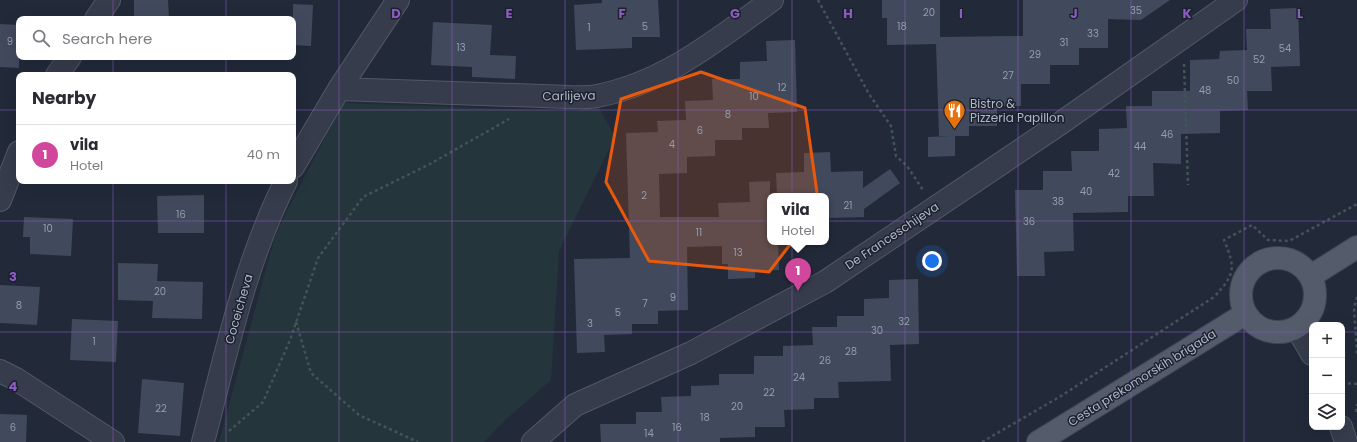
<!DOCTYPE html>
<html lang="en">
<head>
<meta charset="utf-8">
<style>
  body { margin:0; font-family:Poppins,sans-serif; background:#f7f7f7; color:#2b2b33 }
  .controls { position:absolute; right:12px; bottom:12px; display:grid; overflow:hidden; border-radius:8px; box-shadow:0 4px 16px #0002 }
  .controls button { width:36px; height:36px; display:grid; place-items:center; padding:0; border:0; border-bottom:1px solid #e1e1e2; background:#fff; color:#2b2b33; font:20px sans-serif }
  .you { position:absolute; left:932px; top:261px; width:14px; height:14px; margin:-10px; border:3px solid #fff; border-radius:50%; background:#1a73e8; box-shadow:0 0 0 6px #1a73e833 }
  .badge { display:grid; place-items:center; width:26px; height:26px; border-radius:50%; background:#111827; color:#fff; font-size:13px; font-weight:700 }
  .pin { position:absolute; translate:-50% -33px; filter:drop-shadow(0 1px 2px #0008) }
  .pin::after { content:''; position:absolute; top:21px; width:14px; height:12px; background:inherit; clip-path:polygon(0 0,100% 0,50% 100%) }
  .popup { position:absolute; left:767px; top:193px; width:62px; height:52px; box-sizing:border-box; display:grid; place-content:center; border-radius:8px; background:#fff; filter:drop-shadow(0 1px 3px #0005); font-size:13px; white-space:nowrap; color:#7c7c81 }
  .popup b { font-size:15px; color:#2b2b33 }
  .popup::after { content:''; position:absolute; left:50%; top:100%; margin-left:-8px; border:8px solid transparent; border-top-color:#fff }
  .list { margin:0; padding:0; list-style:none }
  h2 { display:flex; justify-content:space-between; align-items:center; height:52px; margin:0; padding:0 16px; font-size:17px }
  h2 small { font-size:13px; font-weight:400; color:#7c7c81 }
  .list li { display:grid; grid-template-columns:26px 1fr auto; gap:12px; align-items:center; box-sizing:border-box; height:60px; padding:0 16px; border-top:1px solid #e1e1e2 }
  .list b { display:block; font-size:15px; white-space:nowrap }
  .list p { margin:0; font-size:13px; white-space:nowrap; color:#7c7c81 }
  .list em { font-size:13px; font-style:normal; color:#7c7c81 }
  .icon { flex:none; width:22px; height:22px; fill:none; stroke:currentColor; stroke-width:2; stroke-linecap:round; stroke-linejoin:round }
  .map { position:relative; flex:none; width:1357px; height:442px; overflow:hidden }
  .search { position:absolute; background:#fff; box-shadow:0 4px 16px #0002; left:16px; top:16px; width:280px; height:44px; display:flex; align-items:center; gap:10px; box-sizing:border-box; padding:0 14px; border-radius:8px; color:#7c7c81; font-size:15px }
  .panel { position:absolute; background:#fff; box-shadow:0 4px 16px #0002; left:16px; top:72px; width:280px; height:112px; border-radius:8px }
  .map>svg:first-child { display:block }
  .green { fill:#24363b }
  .building { fill:#41495c }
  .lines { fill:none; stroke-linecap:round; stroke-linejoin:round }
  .minor-casing { stroke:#515765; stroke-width:24 }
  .major-casing { stroke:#3f4553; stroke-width:24 }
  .path { stroke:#425359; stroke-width:2.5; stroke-dasharray:3 3; stroke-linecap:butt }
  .minor { stroke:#363c4b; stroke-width:22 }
  .major { stroke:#545b6b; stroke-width:22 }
  .marked { fill:#e8590c; fill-opacity:0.2; stroke:#e8590c; stroke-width:3; stroke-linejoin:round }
  .grid { fill:none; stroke:#8e5dc1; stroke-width:1; stroke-opacity:0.55 }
  .labels { text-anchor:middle; stroke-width:3; stroke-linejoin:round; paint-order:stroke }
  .number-label { font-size:10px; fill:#959cac }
  .street-label { font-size:12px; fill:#b1b7c6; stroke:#1b212f }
  .poi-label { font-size:12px; fill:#b1b7c6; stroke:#1b212f; text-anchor:start }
  .grid-label { font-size:13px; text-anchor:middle; font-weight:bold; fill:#8e5dc1; stroke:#1b212f; stroke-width:3; stroke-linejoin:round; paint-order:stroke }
</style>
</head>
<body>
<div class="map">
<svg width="1357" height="442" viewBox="0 0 1357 442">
  <rect width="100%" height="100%" fill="#222a3a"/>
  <!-- green -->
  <path class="green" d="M 343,103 L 570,111 L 599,108 L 615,137 L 559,251 L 551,380 L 505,420 L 484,442 L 219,442 L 274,240 L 284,217 Z"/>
  <!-- building -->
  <path class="building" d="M 134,0 L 168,0 L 169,19 L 134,19 Z
    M 602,0 L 658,0 L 660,37 L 632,37 L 632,48 L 576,50 L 574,5 L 602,3 Z
    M 882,0 L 940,0 L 940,37 L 1023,36 L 1023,0 L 1170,0 L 1141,20 L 1108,19 L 1108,48 L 1079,48 L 1079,65 L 1050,65 L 1050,84 L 1021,84 L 1021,106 L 997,106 L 997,126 L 969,126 L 969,136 L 955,136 L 955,156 L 928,157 L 928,137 L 950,136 L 939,136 L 936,44 L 887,45 L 887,18 L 882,18 Z
    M 293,4 L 313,5 L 311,46 L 293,45 Z
    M 1298,8 L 1300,66 L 1271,67 L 1272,91 L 1247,91 L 1248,110 L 1220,111 L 1220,133 L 1181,134 L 1181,164 L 1153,163 L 1154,196 L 1128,196 L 1128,212 L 1073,213 L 1074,251 L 1044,252 L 1045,276 L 1017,276 L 1015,190 L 1043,190 L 1043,171 L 1072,171 L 1071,151 L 1099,151 L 1099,129 L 1127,128 L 1126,106 L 1152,106 L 1152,91 L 1190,91 L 1190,60 L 1219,59 L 1220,51 L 1247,50 L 1246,29 L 1271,29 L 1270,9 Z
    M 433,22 L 492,25 L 490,55 L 516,56 L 515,79 L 472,77 L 472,67 L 431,65 Z
    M 0,24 L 19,25 L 19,68 L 0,67 Z
    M 795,40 L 797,112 L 768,113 L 769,128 L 742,128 L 742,140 L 715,140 L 715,156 L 687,157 L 687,173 L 659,174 L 660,217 L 719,217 L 718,203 L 750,202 L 749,182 L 770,181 L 770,242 L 778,242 L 779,270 L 755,271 L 755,278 L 728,279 L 728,264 L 722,264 L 722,246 L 687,247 L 688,310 L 658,311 L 658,324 L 632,324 L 632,334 L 604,335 L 605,352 L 577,353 L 574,259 L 630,258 L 626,133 L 658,132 L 657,121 L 686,120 L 685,101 L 713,100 L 712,79 L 740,79 L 740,62 L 767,61 L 766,41 Z
    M 830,152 L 831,172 L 863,171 L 863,188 L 890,169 L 900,183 L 864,209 L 864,217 L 826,218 L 826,196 L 777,196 L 776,173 L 804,172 L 804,153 Z
    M 204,195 L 204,233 L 158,233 L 157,196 Z
    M 24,217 L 73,219 L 71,256 L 30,254 L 30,237 L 23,237 Z
    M 118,263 L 158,264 L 157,281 L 203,282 L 202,319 L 152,318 L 153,301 L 118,300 Z
    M 918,279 L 919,344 L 890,345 L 891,381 L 838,382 L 839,398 L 814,398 L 814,409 L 784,410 L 785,427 L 755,427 L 755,437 L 720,438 L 720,442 L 601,442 L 600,424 L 636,424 L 636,412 L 662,412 L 661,397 L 691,396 L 691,386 L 719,385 L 719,374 L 754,374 L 754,356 L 783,356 L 783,346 L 813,345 L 812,327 L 837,327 L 837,316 L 864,316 L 864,299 L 889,298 L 889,280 Z
    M 0,285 L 40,287 L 37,325 L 0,323 Z
    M 72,319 L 118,321 L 116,362 L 70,360 Z
    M 142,379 L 184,383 L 180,436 L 138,433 Z
    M 0,414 L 27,415 L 26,442 L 0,442 Z"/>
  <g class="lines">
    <defs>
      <path id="minor" d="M 96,19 L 109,0
        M 57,75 L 70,57
        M 339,89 L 570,97 C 579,97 588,98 597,96 C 665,83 718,39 772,0
        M 293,167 L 339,89 L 398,0
        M 0,200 L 19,152
        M 1297,328 L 1312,354
        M 0,371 L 16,379 L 113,442
        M 1341,427 L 1346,442
        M 203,442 C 226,354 245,262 286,181
        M 533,442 L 575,405 L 691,353 L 825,282 L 1058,125 L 1236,0"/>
      <path id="major" d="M1241 295a37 37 0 1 1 74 0a37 37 0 1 1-74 0Z
        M 1311,276 L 1357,247
        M 1038,442 L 1245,314"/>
    </defs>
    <!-- minor casing -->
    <use href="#minor" class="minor-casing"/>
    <!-- major casing -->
    <use href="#major" class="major-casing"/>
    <!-- path -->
    <path class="path" d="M 818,0 L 869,94 L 891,126 L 896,156 L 907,166 L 923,190
      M 1184,64 L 1188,185
      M 1357,297 L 1354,308 L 1357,355
      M 296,322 L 311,373 L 359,415 L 418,442
      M 1342,383 L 1357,384
      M 1356,412 L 1357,404
      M 229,431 L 263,402 L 290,340 L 318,258 L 363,197 L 430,164 L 509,119
      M 982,442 L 1061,396 L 1214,297 C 1235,274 1236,269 1224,240 L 1252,225 L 1268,240 L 1289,241 L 1357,204"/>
    <!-- minor -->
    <use href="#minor" class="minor"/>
    <!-- major -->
    <use href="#major" class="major"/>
  </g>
  <!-- marked area -->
  <path class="marked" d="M 701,72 L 805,108 L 819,207 L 769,272 L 649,261 L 606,182 L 621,99 Z"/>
  <!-- grid -->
  <path class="grid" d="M 113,0 L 113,19M 226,0 L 226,19M 339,0 L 339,442M 452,0 L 452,442M 565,0 L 565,442M 678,0 L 678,442M 792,0 L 792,442M 905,0 L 905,442M 1018,0 L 1018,442M 1131,0 L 1131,442M 1244,0 L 1244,442M 113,57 L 113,75M 226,57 L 226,75M 0,110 L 19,110M 293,110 L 1357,110M 113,181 L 113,442M 226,181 L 226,442M 0,221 L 1357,221M 0,332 L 1312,332M 1342,332 L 1357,332"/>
  <!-- icons -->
  <defs>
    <symbol id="restaurant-pin" viewBox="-11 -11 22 30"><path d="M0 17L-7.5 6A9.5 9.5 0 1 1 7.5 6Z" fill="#e8710a" stroke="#1b212f"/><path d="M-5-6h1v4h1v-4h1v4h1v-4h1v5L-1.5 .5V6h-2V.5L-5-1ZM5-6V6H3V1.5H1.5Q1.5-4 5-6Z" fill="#fff"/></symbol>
  </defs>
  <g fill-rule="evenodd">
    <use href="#restaurant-pin" x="942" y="98" width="25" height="34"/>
  </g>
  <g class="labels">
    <!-- number labels -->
    <g class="number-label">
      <text x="1136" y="14">35</text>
      <text x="929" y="16">20</text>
      <text x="645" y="30">5</text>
      <text x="902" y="30">18</text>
      <text x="589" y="31">1</text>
      <text x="1093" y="37">33</text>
      <text x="10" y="45">9</text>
      <text x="1064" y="46">31</text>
      <text x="461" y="51">13</text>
      <text x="1285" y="52">54</text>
      <text x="1035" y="58">29</text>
      <text x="1259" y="63">52</text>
      <text x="1008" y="79">27</text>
      <text x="1233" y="84">50</text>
      <text x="782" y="91">12</text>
      <text x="1205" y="94">48</text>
      <text x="754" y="100">10</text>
      <text x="728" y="118">8</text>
      <text x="700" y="134">6</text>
      <text x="1167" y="138">46</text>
      <text x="672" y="148">4</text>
      <text x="1140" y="150">44</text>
      <text x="1114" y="177">42</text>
      <text x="1086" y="195">40</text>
      <text x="644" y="199">2</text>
      <text x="1058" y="205">38</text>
      <text x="848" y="209">21</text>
      <text x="181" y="218">16</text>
      <text x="1029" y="225">36</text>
      <text x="48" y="232">10</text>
      <text x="699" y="236">11</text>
      <text x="738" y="256">13</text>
      <text x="160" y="295">20</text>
      <text x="673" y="301">9</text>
      <text x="645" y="307">7</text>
      <text x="19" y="309">8</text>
      <text x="618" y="316">5</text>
      <text x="904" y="325">32</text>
      <text x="590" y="327">3</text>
      <text x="877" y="334">30</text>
      <text x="94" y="345">1</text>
      <text x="851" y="355">28</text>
      <text x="825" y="364">26</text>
      <text x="799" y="381">24</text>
      <text x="769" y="396">22</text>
      <text x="737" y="410">20</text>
      <text x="161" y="412">22</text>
      <text x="705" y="421">18</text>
      <text x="13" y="431">6</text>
      <text x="677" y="431">16</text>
      <text x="649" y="437">14</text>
    </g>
    <!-- street labels -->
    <g class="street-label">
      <text transform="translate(569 96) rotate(-1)" y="4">Carlijeva</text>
      <text transform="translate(892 236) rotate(-34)" y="4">De Franceschijeva</text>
      <text transform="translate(239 309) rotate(-74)" y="4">Coceicheva</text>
      <text transform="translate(1142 378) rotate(-32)" y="4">Cesta prekomorskih brigada</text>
    </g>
    <!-- poi labels -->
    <g class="poi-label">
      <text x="970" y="108">Bistro &amp;<tspan x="970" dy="14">Pizzeria Papillon</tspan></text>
    </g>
  </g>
  <g class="grid-label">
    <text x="396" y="18">D</text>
    <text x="509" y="18">E</text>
    <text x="622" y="18">F</text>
    <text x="735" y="18">G</text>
    <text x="848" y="18">H</text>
    <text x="961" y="18">I</text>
    <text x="1074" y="18">J</text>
    <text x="1187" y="18">K</text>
    <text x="1300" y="18">L</text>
    <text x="13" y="281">3</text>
    <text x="13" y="391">4</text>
  </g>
</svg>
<div class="controls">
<button>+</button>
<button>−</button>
<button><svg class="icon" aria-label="layers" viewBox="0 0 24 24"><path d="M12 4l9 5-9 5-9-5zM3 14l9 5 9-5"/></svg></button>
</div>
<div class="you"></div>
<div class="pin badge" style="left:798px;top:291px;background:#d1479c">1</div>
<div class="popup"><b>vila</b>Hotel</div>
<div class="search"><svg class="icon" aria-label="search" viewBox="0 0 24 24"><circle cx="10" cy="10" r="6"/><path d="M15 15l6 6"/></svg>Search here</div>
<section class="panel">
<h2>Nearby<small></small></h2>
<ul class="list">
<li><span class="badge" style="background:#d1479c">1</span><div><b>vila</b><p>Hotel</p></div><em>40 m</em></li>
</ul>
</section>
</div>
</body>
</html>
